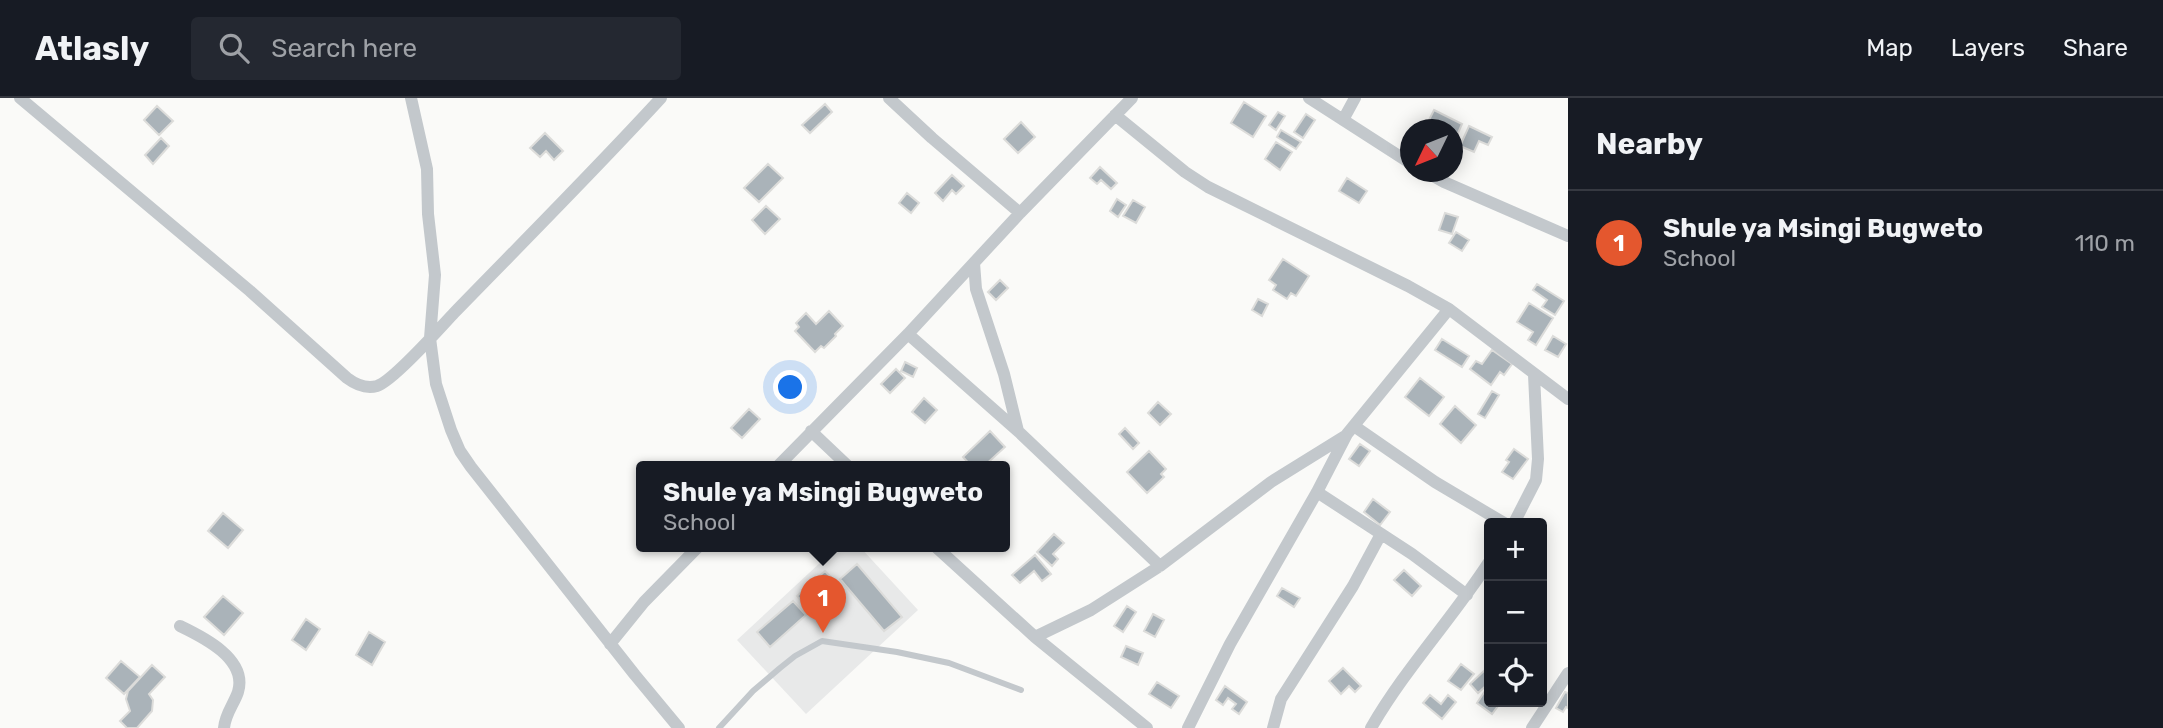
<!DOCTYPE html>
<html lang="en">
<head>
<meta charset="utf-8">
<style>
  body { margin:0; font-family:Rubik,sans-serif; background:#242831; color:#f1f3f6 }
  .controls { position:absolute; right:21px; bottom:21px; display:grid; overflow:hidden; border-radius:7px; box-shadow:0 4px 18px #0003 }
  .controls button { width:63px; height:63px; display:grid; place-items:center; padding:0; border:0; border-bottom:2px solid #363941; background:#171b24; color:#f1f3f6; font:35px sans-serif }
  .compass { position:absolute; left:1400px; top:21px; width:63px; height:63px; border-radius:50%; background:#171b24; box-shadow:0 4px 18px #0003; rotate:227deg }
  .you { position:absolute; left:791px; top:290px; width:24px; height:24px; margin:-18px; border:5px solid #fff; border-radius:50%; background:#1a73e8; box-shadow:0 0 0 10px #1a73e833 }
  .badge { display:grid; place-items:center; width:46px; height:46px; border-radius:50%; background:#e4572e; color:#fff; font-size:23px; font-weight:700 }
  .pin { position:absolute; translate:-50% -58px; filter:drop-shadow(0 2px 4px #0008) }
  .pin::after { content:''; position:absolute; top:37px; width:24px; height:21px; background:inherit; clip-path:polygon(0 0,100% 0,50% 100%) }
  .popup { position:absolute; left:636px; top:363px; width:374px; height:91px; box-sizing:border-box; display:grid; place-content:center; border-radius:7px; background:#171b24; filter:drop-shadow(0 2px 5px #0005); font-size:23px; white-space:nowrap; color:#9ea1a6 }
  .popup b { font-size:26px; color:#f1f3f6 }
  .popup::after { content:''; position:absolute; left:50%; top:100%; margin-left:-14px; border:14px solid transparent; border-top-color:#171b24 }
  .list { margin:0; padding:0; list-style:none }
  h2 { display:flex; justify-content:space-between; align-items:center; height:91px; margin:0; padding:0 28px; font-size:30px }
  h2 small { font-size:23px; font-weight:400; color:#9ea1a6 }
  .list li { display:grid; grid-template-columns:46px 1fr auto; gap:21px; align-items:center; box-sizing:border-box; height:105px; padding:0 28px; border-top:2px solid #363941 }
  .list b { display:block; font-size:26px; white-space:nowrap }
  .list p { margin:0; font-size:23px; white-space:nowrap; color:#9ea1a6 }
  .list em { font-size:23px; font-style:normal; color:#9ea1a6 }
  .icon { flex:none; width:38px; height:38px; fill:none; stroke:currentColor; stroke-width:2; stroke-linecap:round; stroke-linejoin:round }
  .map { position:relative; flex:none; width:1568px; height:630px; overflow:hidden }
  header { display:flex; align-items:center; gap:42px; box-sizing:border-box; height:98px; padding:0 35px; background:#171b24; border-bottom:2px solid #363941 }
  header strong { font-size:33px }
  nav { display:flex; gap:38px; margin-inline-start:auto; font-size:24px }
  .search { width:490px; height:63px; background:#242831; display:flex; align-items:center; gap:18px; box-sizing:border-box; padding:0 24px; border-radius:7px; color:#9ea1a6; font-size:26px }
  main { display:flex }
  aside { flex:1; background:#171b24 }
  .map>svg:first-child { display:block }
  .built { fill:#e8e9e9 }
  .building { fill:#aab3b9; stroke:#dcdcda; stroke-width:2 }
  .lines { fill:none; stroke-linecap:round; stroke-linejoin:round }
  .lane { stroke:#c3c8cc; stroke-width:6 }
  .street { stroke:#c3c8cc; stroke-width:12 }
</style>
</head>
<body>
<header>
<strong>Atlasly</strong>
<div class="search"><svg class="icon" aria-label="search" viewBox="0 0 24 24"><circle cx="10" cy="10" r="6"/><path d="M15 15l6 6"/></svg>Search here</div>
<nav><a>Map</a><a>Layers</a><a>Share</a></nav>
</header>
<main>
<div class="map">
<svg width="1568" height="630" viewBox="0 0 1568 630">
  <rect width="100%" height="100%" fill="#fafaf8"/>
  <!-- built -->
  <path class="built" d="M 837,449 L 860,449 L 918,512 L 806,616 L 737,542 Z"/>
  <!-- building -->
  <path class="building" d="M 1244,4 L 1266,18 L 1253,39 L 1231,25 Z
    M 825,6 L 832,14 L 810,35 L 802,27 Z
    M 157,8 L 173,23 L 159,37 L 144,22 Z
    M 1434,12 L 1462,26 L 1455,42 L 1452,41 L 1452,32 L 1431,32 L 1433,28 L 1427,26 Z
    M 1278,14 L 1285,18 L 1276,32 L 1269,27 Z
    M 1306,16 L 1315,22 L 1303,40 L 1294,34 Z
    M 1021,24 L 1035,39 L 1018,55 L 1004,41 Z
    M 1469,28 L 1492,39 L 1488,47 L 1479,43 L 1474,54 L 1460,48 Z
    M 1281,32 L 1301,44 L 1296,51 L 1277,39 Z
    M 545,35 L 563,53 L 554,62 L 546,53 L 540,59 L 530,50 Z
    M 161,40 L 169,48 L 153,66 L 145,57 Z
    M 1276,44 L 1292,54 L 1280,72 L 1265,61 Z
    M 768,66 L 783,80 L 759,104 L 744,90 Z
    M 1100,69 L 1117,85 L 1111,91 L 1101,82 L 1097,86 L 1090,80 Z
    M 952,77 L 964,88 L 956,96 L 952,92 L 943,103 L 935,95 Z
    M 1347,80 L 1367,93 L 1359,105 L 1339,93 Z
    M 907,95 L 919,105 L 911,115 L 899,105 Z
    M 1117,101 L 1126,107 L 1118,119 L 1110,113 Z
    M 1133,102 L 1145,109 L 1136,125 L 1123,118 Z
    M 766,108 L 780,121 L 765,136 L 752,122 Z
    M 1445,115 L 1458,119 L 1452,136 L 1439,132 Z
    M 1456,134 L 1469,142 L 1462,153 L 1449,145 Z
    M 1283,161 L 1309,178 L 1296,198 L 1291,195 L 1287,201 L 1273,192 L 1276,187 L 1269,182 Z
    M 1000,182 L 1008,190 L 996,202 L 988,194 Z
    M 1537,186 L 1564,203 L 1555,217 L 1542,209 L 1547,202 L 1533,192 Z
    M 1258,201 L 1268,206 L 1262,218 L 1252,212 Z
    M 1529,205 L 1553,220 L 1536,247 L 1528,242 L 1533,234 L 1517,224 Z
    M 829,213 L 843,228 L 835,236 L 836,238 L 824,250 L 821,248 L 815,254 L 795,233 L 799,229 L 796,225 L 806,215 L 816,226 Z
    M 1553,238 L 1566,246 L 1558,259 L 1545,252 Z
    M 1442,241 L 1469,258 L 1462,269 L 1435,252 Z
    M 1492,252 L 1512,266 L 1504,277 L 1500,274 L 1491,287 L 1470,271 L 1476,263 L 1482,266 Z
    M 905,264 L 917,270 L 913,279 L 901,273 Z
    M 896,271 L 905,280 L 890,295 L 881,286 Z
    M 1420,280 L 1444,299 L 1429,318 L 1405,299 Z
    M 1492,293 L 1499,297 L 1485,320 L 1478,316 Z
    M 924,300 L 937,312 L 925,325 L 912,314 Z
    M 1158,304 L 1171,316 L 1160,327 L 1148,315 Z
    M 1455,308 L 1476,327 L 1461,345 L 1440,326 Z
    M 749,311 L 760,321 L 742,340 L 731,330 Z
    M 1125,330 L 1139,345 L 1133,351 L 1119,336 Z
    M 990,333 L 1005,349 L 983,369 L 972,369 L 963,359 Z
    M 1360,346 L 1370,353 L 1359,368 L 1349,361 Z
    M 1514,351 L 1528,361 L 1513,381 L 1502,374 L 1509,364 L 1506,362 Z
    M 1149,353 L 1166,371 L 1161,376 L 1164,379 L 1147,395 L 1127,374 Z
    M 1373,401 L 1390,414 L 1380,427 L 1364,414 Z
    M 223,415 L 243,432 L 228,450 L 208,433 Z
    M 1054,436 L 1064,445 L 1053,456 L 1058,461 L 1052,468 L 1037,454 Z
    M 1035,457 L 1051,476 L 1042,483 L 1034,473 L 1020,485 L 1012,477 Z
    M 857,466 L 902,519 L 884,533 L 840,481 Z
    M 1404,472 L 1421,488 L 1412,498 L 1394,482 Z
    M 825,473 L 838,487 L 810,512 L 797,498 Z
    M 1282,490 L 1300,500 L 1294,509 L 1277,498 Z
    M 223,498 L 243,515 L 224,537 L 204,519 Z
    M 793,503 L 806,517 L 770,549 L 757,534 Z
    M 1127,508 L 1136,514 L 1123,534 L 1114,528 Z
    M 1153,516 L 1164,522 L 1155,539 L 1144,533 Z
    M 306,521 L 320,531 L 306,552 L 292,542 Z
    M 369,534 L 385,544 L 372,567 L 356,557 Z
    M 1126,548 L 1143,555 L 1138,567 L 1121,559 Z
    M 121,563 L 140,579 L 124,596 L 106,580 Z
    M 1461,566 L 1474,576 L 1461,592 L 1448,583 Z
    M 152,567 L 165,579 L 149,596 L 153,602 L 152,613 L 137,630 L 127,630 L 120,623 L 130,613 L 126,601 L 128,593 Z
    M 1343,570 L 1361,588 L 1355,594 L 1349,588 L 1341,596 L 1329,583 Z
    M 1486,571 L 1489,575 L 1489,587 L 1488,586 L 1478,595 L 1470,586 Z
    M 1157,584 L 1179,598 L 1171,610 L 1149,596 Z
    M 1225,588 L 1247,604 L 1239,616 L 1232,611 L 1236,606 L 1228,600 L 1223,607 L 1216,602 Z
    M 1485,593 L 1489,595 L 1489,604 L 1501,604 L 1492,616 L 1477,605 Z
    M 1565,594 L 1568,595 L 1568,610 L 1566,609 L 1563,614 L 1556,610 Z
    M 1430,597 L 1441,606 L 1448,597 L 1456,604 L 1442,621 L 1423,605 Z"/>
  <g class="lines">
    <!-- lane -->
    <path class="lane" d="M 719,630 L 753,593 L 780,570 L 795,558 L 822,543 L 897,554 L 949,565 L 1021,592"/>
    <!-- street -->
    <path class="street" d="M 20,0 L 250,193 L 347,280 C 355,286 366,291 377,288 C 393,283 440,230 454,215 C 523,144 594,73 661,0
      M 411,0 L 427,71 L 428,116 L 435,177 L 430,240 L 436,286 L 451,332 L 460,353 L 471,369 L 635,577 L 679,630
      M 889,0 L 932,40 L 1020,115
      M 1309,0 L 1410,65
      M 1115,17 L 1185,74 L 1208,89 L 1408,188 L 1449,211 L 1568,301
      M 1343,22 L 1355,0
      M 1426,74 L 1444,84 L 1568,138
      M 974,165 L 976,191 L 1004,276 L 1018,333
      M 908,236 L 1019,334 L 1160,468
      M 1354,328 L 1435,384 L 1504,425
      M 811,333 L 849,369
      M 777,369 L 908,236 L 1020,115 L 1132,0
      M 1317,394 L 1412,456 L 1467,497
      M 1514,425 L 1536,382 L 1538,361 L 1534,277
      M 936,449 L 1035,539 L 1147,630
      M 180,528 C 203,539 248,561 238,594 C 234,606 225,616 224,630
      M 1035,539 L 1091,512 L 1160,468 L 1271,384 L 1345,338
      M 610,546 L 644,504 L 698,449
      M 1188,630 L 1230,546 L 1317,394 L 1347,336 L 1449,211
      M 1273,630 L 1281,601 L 1353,488 L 1381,436
      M 1371,630 C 1405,571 1452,521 1489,464
      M 1532,630 L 1568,575"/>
  </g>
</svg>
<div class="controls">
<button>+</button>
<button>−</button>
<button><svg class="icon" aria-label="locate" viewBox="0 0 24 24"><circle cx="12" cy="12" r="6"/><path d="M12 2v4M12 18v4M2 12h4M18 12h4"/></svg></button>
</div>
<svg class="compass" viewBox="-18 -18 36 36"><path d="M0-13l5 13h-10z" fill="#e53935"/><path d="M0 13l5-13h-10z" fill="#9ea1a6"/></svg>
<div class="you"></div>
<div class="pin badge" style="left:823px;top:535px">1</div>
<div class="popup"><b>Shule ya Msingi Bugweto</b>School</div>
</div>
<aside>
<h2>Nearby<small></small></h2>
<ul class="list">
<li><span class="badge">1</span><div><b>Shule ya Msingi Bugweto</b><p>School</p></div><em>110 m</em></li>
</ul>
</aside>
</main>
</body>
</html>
